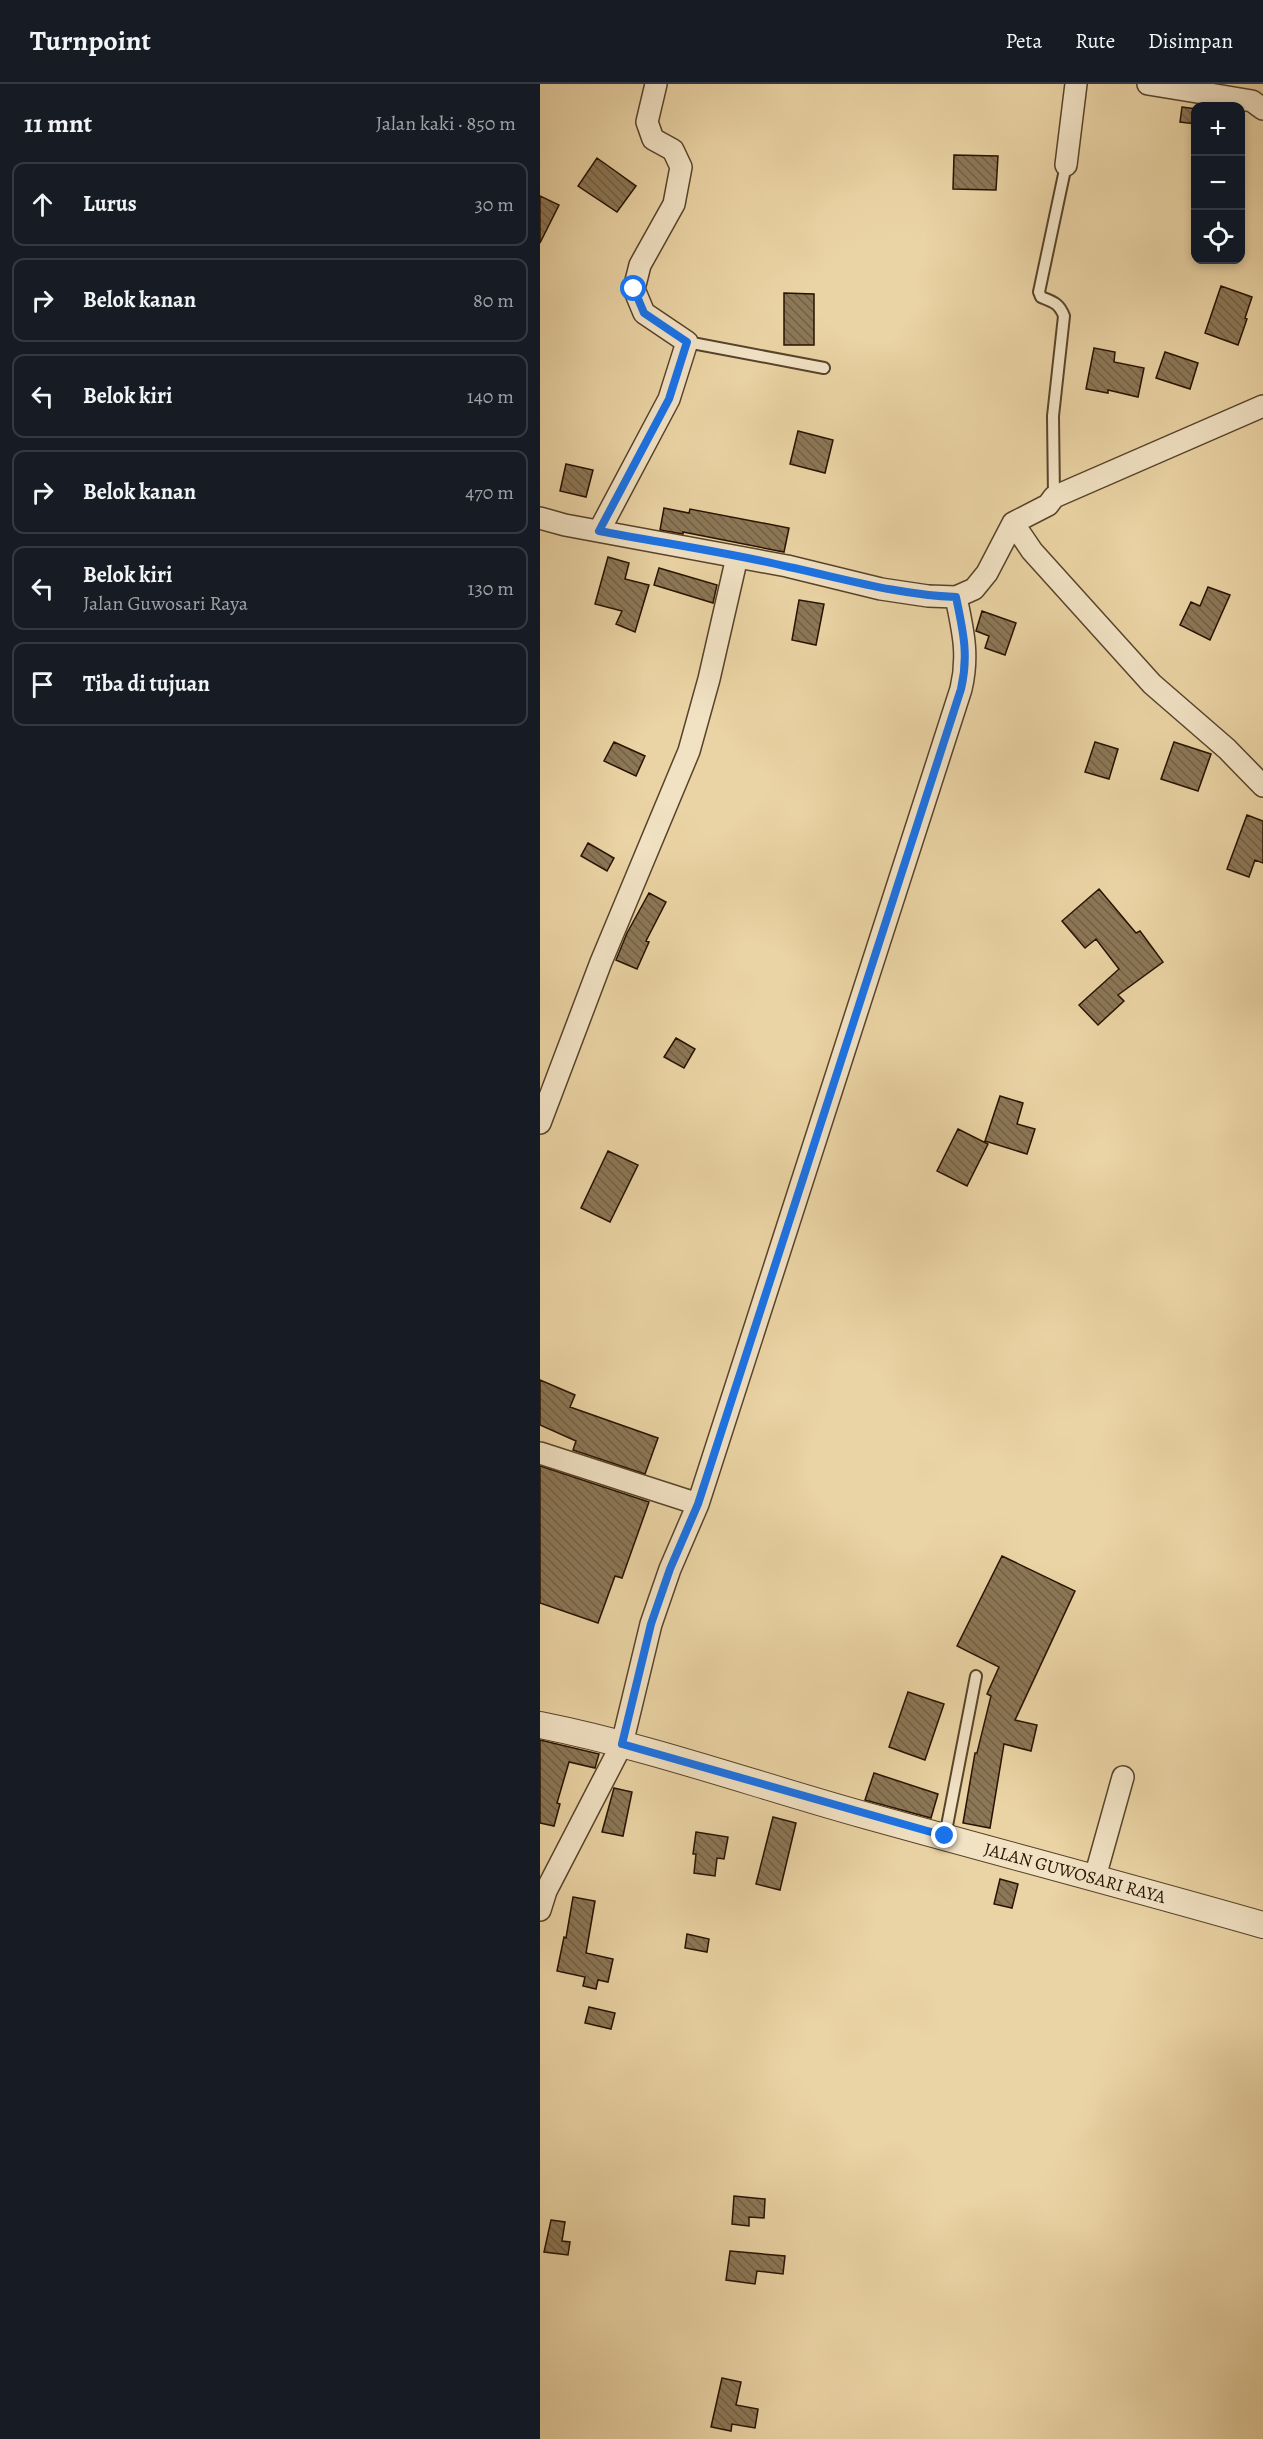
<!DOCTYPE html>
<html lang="id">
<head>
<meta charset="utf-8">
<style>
  body { margin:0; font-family:Alegreya,serif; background:#20242c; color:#f1f3f6 }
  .controls { position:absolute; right:18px; top:18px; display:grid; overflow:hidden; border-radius:12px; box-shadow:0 3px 9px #0003 }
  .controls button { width:54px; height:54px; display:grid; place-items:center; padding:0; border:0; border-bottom:2px solid #363941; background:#171b24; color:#f1f3f6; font:30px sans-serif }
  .stop { position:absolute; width:18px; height:18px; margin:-14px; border:4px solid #1a73e8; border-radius:50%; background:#fff }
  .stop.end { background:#1a73e8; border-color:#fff; box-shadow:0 2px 6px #0008 }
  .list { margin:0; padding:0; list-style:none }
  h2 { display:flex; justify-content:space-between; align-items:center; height:78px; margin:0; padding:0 24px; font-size:26px }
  h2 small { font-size:20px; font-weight:400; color:#9ea1a6 }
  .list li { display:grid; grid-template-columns:39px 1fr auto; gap:18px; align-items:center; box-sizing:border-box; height:84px; margin:0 12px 12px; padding:0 12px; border:2px solid #363941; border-radius:12px }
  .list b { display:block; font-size:22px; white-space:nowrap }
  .list p { margin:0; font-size:20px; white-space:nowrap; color:#9ea1a6 }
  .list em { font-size:20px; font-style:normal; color:#9ea1a6 }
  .icon { flex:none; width:33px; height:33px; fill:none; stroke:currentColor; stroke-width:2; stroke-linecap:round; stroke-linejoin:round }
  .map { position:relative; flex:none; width:723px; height:2355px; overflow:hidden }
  header { display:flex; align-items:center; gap:36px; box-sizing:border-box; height:84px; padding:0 30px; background:#171b24; border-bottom:2px solid #363941 }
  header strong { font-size:28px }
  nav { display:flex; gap:33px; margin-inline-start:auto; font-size:21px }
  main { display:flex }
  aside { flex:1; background:#171b24 }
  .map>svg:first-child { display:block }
  .building { fill:url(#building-back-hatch); stroke:#271302; stroke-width:1.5 }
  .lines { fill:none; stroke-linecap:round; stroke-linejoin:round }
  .service-casing { stroke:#58432a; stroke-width:14 }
  .minor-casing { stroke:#58432a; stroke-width:24 }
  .tertiary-casing { stroke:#58432a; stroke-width:28 }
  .service { stroke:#f1e2c4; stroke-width:10 }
  .minor { stroke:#f1e2c4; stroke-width:21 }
  .tertiary { stroke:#f1e2c4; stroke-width:26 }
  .route { stroke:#1a73e8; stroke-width:8 }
  .labels { text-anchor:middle; stroke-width:6; stroke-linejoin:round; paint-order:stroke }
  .street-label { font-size:18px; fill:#271302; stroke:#f1e2c4 }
</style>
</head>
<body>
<header>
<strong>Turnpoint</strong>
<nav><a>Peta</a><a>Rute</a><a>Disimpan</a></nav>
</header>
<main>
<aside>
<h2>11 mnt<small>Jalan kaki · 850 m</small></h2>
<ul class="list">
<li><svg class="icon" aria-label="ahead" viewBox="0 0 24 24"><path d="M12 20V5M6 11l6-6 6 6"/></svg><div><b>Lurus</b></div><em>30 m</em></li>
<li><svg class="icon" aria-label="right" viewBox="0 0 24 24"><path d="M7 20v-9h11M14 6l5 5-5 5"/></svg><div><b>Belok kanan</b></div><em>80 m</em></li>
<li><svg class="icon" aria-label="left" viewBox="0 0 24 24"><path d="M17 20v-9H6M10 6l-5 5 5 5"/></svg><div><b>Belok kiri</b></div><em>140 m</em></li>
<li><svg class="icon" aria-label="right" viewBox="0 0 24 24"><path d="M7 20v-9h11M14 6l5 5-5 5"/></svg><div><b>Belok kanan</b></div><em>470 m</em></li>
<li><svg class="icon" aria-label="left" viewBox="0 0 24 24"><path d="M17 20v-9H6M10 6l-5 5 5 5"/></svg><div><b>Belok kiri</b><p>Jalan Guwosari Raya</p></div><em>130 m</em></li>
<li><svg class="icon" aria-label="arrive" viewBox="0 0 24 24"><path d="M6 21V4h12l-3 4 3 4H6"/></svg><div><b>Tiba di tujuan</b></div></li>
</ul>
</aside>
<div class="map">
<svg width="723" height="2355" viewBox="0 0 723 2355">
  <defs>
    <pattern id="building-back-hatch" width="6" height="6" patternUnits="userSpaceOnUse" patternTransform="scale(1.5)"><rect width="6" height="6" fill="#8c7756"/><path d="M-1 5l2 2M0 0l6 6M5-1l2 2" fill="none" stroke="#726045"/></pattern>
  </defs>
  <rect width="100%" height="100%" fill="#ead3a4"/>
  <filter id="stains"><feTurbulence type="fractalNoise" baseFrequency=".00333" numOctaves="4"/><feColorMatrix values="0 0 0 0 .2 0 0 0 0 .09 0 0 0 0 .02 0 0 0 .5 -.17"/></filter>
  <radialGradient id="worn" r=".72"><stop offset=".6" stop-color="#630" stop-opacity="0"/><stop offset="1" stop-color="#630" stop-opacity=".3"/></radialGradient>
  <!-- building -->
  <path class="building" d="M 642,23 L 656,25 L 656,40 L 640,38 Z
    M 414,71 L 458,72 L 456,106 L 413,105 Z
    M 57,74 L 96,102 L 77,128 L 38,102 Z
    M 0,112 L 19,121 L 0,159 Z
    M 681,202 L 712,213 L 705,234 L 707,235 L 698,261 L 665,249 Z
    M 244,209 L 274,210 L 274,261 L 244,261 Z
    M 554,264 L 575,268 L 574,278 L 604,284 L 598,313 L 568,306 L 568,309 L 546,305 Z
    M 625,268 L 658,279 L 650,305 L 616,294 Z
    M 258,347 L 293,356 L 285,389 L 250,380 Z
    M 26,380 L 53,386 L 46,413 L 20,407 Z
    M 124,424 L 149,429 L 150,425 L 249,444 L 244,468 L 143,448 L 143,450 L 120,446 Z
    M 68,473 L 89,479 L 85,495 L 109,501 L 95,548 L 76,540 L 82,527 L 55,520 Z
    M 119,484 L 177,501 L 173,519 L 114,501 Z
    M 668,503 L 690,511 L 670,556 L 640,541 L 651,518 L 660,522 Z
    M 259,516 L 284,520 L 276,561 L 252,556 Z
    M 442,527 L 476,539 L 465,571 L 445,564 L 449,552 L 436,547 Z
    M 74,658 L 105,672 L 96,692 L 64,677 Z
    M 555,658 L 578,665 L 569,695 L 545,688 Z
    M 634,658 L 671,670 L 658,707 L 621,695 Z
    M 707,731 L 723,737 L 723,779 L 715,776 L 709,793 L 687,785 Z
    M 48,759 L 74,774 L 67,787 L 41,772 Z
    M 559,805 L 596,849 L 600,847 L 623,878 L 578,911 L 584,917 L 558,941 L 539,921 L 579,885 L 556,855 L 545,864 L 522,837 Z
    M 109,809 L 126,818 L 106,857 L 109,858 L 97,885 L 76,876 L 87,849 Z
    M 136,954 L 155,965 L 144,984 L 124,973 Z
    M 460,1012 L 483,1019 L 477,1040 L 495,1045 L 487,1070 L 445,1057 Z
    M 418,1045 L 448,1060 L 427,1102 L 397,1087 Z
    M 68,1067 L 98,1081 L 70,1138 L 41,1124 Z
    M 0,1296 L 35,1311 L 30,1323 L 118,1354 L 105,1390 L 33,1366 L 36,1357 L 0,1341 Z
    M 0,1382 L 109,1418 L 82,1494 L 75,1492 L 58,1539 L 0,1519 Z
    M 462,1472 L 535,1507 L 475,1636 L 497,1641 L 491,1667 L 464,1660 L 450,1744 L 423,1739 L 435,1669 L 437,1669 L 451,1612 L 447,1610 L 459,1583 L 417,1562 Z
    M 368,1608 L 404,1620 L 385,1676 L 349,1663 Z
    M 0,1656 L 59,1670 L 55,1684 L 29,1678 L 17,1719 L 20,1720 L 14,1742 L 0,1739 Z
    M 334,1689 L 398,1710 L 391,1734 L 325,1716 Z
    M 74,1704 L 92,1708 L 83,1752 L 62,1748 Z
    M 233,1733 L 256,1739 L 240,1806 L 216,1800 Z
    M 156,1748 L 188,1753 L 184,1775 L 177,1774 L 175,1792 L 154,1789 L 156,1770 L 153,1770 Z
    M 460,1795 L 478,1800 L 472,1824 L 454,1820 Z
    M 33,1813 L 55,1817 L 46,1869 L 73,1875 L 68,1898 L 58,1896 L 56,1905 L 43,1902 L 45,1893 L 17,1887 L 24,1853 L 26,1854 Z
    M 147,1850 L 169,1855 L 167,1868 L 145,1864 Z
    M 49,1923 L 75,1929 L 71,1945 L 45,1939 Z
    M 194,2112 L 225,2115 L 224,2134 L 209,2133 L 209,2142 L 192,2140 Z
    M 11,2136 L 25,2138 L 22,2157 L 30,2158 L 28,2171 L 4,2168 Z
    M 190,2167 L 245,2172 L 243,2190 L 217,2187 L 215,2200 L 186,2196 Z
    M 182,2294 L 201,2298 L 196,2321 L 218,2325 L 215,2344 L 192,2340 L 191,2347 L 171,2343 Z"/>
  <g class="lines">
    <defs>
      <path id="service" d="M 147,258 L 284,284
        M 514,413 L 513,332 L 524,232 C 519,219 513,218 501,213 L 499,208 L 526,81
        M 405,1752 L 436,1592"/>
      <path id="minor" d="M 608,0 L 712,17 L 723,25
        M 526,81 L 536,0
        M 0,434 L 25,441 L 247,482 L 341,505 L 388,512 L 416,513 L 434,505 L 447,489 L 473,439 L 508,421 L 514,413 L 723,322
        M 473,439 L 492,467 L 612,600 L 687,665 L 723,702
        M 59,447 L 129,315 L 147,258 L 104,229 L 94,205 L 100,181 L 134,120 L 141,83 L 133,66 L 113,55 L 107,38 L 116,0
        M 0,1039 L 61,878 L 149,667 L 169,595 L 197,473
        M 0,1369 L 158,1420
        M 555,1793 L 583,1693
        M 0,1826 L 6,1807 L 82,1660 L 111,1540 L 130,1485 L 158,1420 L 421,605 C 429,571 423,547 416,513"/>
      <g id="tertiary">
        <path id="s1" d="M 0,1641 C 110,1663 216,1701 324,1731 C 457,1768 590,1803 723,1841"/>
      </g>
    </defs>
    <!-- service casing -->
    <use href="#service" class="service-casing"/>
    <!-- minor casing -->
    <use href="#minor" class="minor-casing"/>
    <!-- tertiary casing -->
    <use href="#tertiary" class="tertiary-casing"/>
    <!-- service -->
    <use href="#service" class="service"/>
    <!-- minor -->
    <use href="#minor" class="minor"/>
    <!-- tertiary -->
    <use href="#tertiary" class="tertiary"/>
  </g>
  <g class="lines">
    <!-- route -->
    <path class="route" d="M 94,205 L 104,229 L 147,258 L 129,315 L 59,447 C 122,459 186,468 249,483 C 305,495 359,511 416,513 C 423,547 429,571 421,605 L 158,1420 L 130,1485 L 111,1540 L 82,1660 L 405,1752"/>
  </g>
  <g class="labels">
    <!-- street labels -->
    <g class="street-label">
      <text dy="6" stroke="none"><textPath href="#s1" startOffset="555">JALAN GUWOSARI RAYA</textPath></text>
    </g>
  </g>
  <rect width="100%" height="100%" filter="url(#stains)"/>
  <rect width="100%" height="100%" fill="url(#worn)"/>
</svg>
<div class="controls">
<button>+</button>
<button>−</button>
<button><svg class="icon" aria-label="locate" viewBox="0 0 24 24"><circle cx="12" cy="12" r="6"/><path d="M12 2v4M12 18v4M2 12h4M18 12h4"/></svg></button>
</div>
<div class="stop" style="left:94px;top:205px"></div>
<div class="stop end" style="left:405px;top:1752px"></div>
</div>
</main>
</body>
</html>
